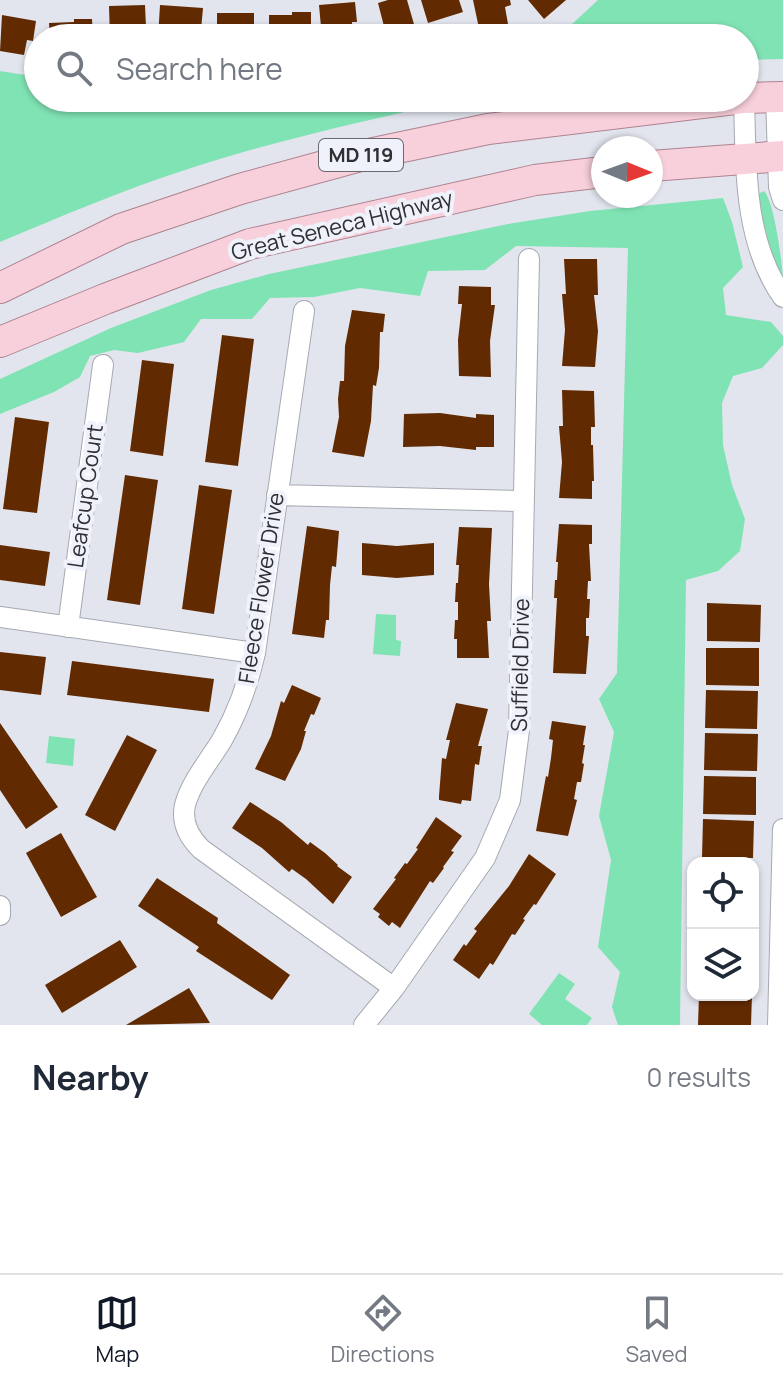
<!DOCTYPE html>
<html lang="en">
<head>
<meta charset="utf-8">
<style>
  body { margin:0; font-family:Manrope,sans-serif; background:#f6f6f7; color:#1f2937 }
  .controls { position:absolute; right:24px; bottom:24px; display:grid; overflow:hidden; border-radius:16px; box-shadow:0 2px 6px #0004 }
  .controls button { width:72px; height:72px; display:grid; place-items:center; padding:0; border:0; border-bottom:2px solid #e0e1e3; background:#fff; color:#1f2937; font:40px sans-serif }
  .compass { position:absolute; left:591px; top:136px; width:72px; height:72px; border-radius:50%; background:#fff; box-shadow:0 2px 6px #0004; rotate:91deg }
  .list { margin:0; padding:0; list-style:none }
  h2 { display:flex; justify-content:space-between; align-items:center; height:104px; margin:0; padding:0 32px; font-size:34px }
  h2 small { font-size:26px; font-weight:400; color:#747a83 }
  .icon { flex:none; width:44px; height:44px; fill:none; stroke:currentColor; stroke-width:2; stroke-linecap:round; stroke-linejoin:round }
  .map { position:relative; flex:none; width:783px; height:1025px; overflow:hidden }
  .search { position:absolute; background:#fff; box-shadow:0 2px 6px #0004; left:24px; right:24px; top:24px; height:88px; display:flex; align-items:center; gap:20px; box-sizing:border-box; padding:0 28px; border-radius:44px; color:#747a83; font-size:30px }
  .sheet { height:248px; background:#fff }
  nav { display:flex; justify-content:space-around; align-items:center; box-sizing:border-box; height:112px; border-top:2px solid #e0e1e3; background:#fff; font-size:22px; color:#747a83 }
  nav a { display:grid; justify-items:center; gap:4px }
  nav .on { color:#111827 }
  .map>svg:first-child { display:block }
  .green { fill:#80e3b3 }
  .building { fill:#622a00 }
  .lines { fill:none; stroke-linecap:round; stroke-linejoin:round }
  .street-casing { stroke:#a6a9b1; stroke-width:22 }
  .primary-casing { stroke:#ae8391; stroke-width:32 }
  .street { stroke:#fff; stroke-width:20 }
  .primary { stroke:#f8d0db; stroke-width:30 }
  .labels { text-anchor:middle; stroke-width:8; stroke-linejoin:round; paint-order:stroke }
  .shield { fill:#eff2fb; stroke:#696a70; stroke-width:2 }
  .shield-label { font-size:20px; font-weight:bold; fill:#2f3034 }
  .street-label { font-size:22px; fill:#2f3034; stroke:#eff2fb }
</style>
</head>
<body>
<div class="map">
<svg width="783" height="1025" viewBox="0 0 783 1025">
  <rect width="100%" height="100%" fill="#e2e5ee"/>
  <!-- green -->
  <path class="green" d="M 598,0 L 783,0 L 783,59 L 745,60 L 745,38 L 557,38 Z
    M 0,71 L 38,77 L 38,98 L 466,98 C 371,120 274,140 182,171 C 120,191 60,217 0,242 Z
    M 764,191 C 774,200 783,266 783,282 L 764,234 L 758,194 Z
    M 723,198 L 732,222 L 743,267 L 723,288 L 726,315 L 771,322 L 783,336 L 783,345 L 762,368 L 733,376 L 722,403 L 723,445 L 732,485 L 745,519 L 740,551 L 718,571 L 686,580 L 680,1025 L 618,1025 L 612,1007 L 620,972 L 598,947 L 611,860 L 599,816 L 614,732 L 599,699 L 617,673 L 628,248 L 516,246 L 485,270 L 428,271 L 420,296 L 360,288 L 314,297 L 270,298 L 252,319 L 201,319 L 184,342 L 138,353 L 114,350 L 90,356 L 80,377 L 54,392 L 0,414 L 0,379 L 111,328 L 211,290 L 269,274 L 508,224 L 590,211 Z
    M 376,614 L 396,615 L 396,640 L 401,641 L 400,656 L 373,654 Z
    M 49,736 L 75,739 L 73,766 L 46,763 Z
    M 559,973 L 575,984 L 565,999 L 592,1018 L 587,1025 L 542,1025 L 529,1014 Z"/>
  <!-- building -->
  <path class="building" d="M 388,0 L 407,0 L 418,38 L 387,38 L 378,3 Z
    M 421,0 L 459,0 L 463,12 L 428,23 Z
    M 473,0 L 510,0 L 511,5 L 505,7 L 508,24 L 480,33 Z
    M 528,0 L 566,0 L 544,19 Z
    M 355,2 L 357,22 L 352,22 L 353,38 L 322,38 L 319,5 Z
    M 145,5 L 146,27 L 136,28 L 137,38 L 110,38 L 109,6 Z
    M 160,5 L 203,8 L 201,30 L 192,30 L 191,38 L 158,38 Z
    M 292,12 L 311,12 L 311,38 L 269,38 L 269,15 L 292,15 Z
    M 217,13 L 254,13 L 254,33 L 248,33 L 248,38 L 217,38 Z
    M 2,15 L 36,21 L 33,41 L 27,40 L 24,55 L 0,51 Z
    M 74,19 L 92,19 L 93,38 L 50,38 L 49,23 L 74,22 Z
    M 564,259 L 597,259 L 598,295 L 594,295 L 598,331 L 595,367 L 562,366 L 565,330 L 562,294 L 566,294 Z
    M 459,286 L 491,287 L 491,305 L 495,305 L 490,341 L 491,377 L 459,376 L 458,340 L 462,304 L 458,304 Z
    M 352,310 L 385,314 L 383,332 L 380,332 L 379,368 L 376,386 L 373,385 L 371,421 L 364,457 L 332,452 L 339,417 L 338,399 L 340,381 L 344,381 L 345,346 Z
    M 222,335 L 254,339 L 238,466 L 205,462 Z
    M 142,360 L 174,364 L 163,456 L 130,451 Z
    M 562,390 L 594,391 L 595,427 L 591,427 L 591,445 L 593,445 L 594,481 L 592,481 L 592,499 L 559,498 L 562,462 L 559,426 L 563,426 Z
    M 440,413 L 476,418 L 476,414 L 494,415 L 494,447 L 476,447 L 476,450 L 440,446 L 403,447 L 404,414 Z
    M 15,417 L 49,422 L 37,513 L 3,509 Z
    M 125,475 L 158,480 L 140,605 L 107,600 Z
    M 199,485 L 232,490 L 214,614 L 182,609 Z
    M 559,524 L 592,525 L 592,544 L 589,544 L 591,581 L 588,581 L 587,599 L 590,599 L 589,618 L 586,618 L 586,636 L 589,636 L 586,674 L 553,673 L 557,598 L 554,598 L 555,580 L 557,580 L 558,562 L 556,562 Z
    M 307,526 L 339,531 L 336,567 L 332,566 L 330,585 L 329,620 L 326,620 L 324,638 L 292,634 Z
    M 459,527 L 492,528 L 489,584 L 491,621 L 487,621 L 489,658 L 457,658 L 457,639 L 454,639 L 455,620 L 458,620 L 458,602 L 455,602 L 456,583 L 458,583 L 459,565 L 456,565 Z
    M 362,543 L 397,546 L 434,543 L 434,575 L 397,578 L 362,575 Z
    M 0,545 L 50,552 L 45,586 L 0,580 Z
    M 707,603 L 761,605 L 760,642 L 707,641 Z
    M 706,648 L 759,648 L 759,686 L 706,685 Z
    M 0,652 L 46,657 L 41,695 L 0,690 Z
    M 72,661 L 214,679 L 209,712 L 67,695 Z
    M 292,685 L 321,698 L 314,715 L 311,714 L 304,731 L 306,731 L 301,749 L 285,781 L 255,769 L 271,736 L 281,701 L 284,703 Z
    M 706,690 L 758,691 L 757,729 L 705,728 Z
    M 456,703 L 488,709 L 478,746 L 482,746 L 479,765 L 475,764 L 471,801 L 462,800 L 461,804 L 439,800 L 439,796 L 442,758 L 446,759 L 450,740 L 446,740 Z
    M 552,721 L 586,726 L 583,745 L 585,745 L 582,763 L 584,764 L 581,782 L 577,782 L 574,799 L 577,800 L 568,836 L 536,831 L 546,776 L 548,777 L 551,758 L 553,740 L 549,739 Z
    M 0,723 L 58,807 L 26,829 L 0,790 Z
    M 705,733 L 758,734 L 757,771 L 704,770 Z
    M 127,735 L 157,750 L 115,831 L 85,815 Z
    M 704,776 L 756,777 L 756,815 L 703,814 Z
    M 250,802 L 281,822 L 308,845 L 310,842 L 325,853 L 338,865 L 337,866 L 352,877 L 333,904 L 306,879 L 292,869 L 289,872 L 262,848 L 232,828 Z
    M 436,817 L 462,836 L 451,851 L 454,852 L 443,867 L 444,868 L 433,883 L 430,881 L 400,928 L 392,922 L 389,926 L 378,917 L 380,914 L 373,909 L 396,879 L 394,878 L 405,863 L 407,864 L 418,849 L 416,848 Z
    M 703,819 L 754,821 L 753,858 L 702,857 Z
    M 61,833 L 97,897 L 61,917 L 26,853 Z
    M 529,854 L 556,874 L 536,905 L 534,904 L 523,919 L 525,920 L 515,935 L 512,934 L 493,965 L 490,963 L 479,979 L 453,960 L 464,944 L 466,946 L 477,931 L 474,929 L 509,886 Z
    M 157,878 L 218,918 L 217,923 L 290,975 L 272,1000 L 196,951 L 199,947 L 138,906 Z
    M 120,940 L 137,967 L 62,1013 L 45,985 Z
    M 189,988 L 210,1023 L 126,1025 Z
    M 699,995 L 752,995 L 751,1025 L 698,1025 Z"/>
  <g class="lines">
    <defs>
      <path id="street" d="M 776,97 L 779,187 L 783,200
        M 744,98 C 746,164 743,241 783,297
        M 304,311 L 255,653 C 248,684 238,712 222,740 C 210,760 191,782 185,805 C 181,823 189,837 201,849 L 394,988
        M 277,495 L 523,501
        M 0,617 L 255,653
        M 68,627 L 103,365
        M 0,906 L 0,915
        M 364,1025 L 394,988 L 485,858 L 510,800 L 519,730 L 529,259
        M 778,1025 L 783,829"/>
      <path id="primary" d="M 745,98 L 783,97
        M 651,166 L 783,156
        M 0,288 L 121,229 L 240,189 L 364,155 L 488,129 L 743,98
        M 0,342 L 105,299 L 250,244 L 535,180 L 603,172"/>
    </defs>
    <!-- street casing -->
    <use href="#street" class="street-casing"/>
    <!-- primary casing -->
    <use href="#primary" class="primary-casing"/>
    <!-- street -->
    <use href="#street" class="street"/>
    <!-- primary -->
    <use href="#primary" class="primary"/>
  </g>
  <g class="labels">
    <!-- shield labels -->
    <rect class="shield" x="319" y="139" width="84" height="32" rx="6"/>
    <g class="shield-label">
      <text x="361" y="162">MD 119</text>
    </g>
    <!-- street labels -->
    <g class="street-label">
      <text transform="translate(342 225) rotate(-14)" y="8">Great Seneca Highway</text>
      <text transform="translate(85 496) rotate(-82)" y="8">Leafcup Court</text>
      <text transform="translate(261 588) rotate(-81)" y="8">Fleece Flower Drive</text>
      <text transform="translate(520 665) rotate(-89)" y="8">Suffield Drive</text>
    </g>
  </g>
</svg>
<div class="controls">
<button><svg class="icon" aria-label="locate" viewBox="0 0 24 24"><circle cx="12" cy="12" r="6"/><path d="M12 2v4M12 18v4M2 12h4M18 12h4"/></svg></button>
<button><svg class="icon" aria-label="layers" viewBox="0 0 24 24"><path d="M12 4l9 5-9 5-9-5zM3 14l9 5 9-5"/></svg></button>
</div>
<svg class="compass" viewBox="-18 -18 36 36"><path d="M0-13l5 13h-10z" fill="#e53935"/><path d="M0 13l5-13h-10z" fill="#747a83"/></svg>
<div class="search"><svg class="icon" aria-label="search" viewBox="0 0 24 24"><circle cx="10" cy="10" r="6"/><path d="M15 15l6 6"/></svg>Search here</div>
</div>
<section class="sheet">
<h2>Nearby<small>0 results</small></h2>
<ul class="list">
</ul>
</section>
<nav>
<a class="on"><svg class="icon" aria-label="map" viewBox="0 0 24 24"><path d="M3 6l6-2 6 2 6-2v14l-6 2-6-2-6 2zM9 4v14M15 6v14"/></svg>Map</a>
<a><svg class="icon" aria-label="directions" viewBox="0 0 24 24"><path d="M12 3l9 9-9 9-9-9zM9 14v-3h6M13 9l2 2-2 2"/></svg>Directions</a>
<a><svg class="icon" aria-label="saved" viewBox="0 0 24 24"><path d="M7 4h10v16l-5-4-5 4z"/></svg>Saved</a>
</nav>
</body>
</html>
